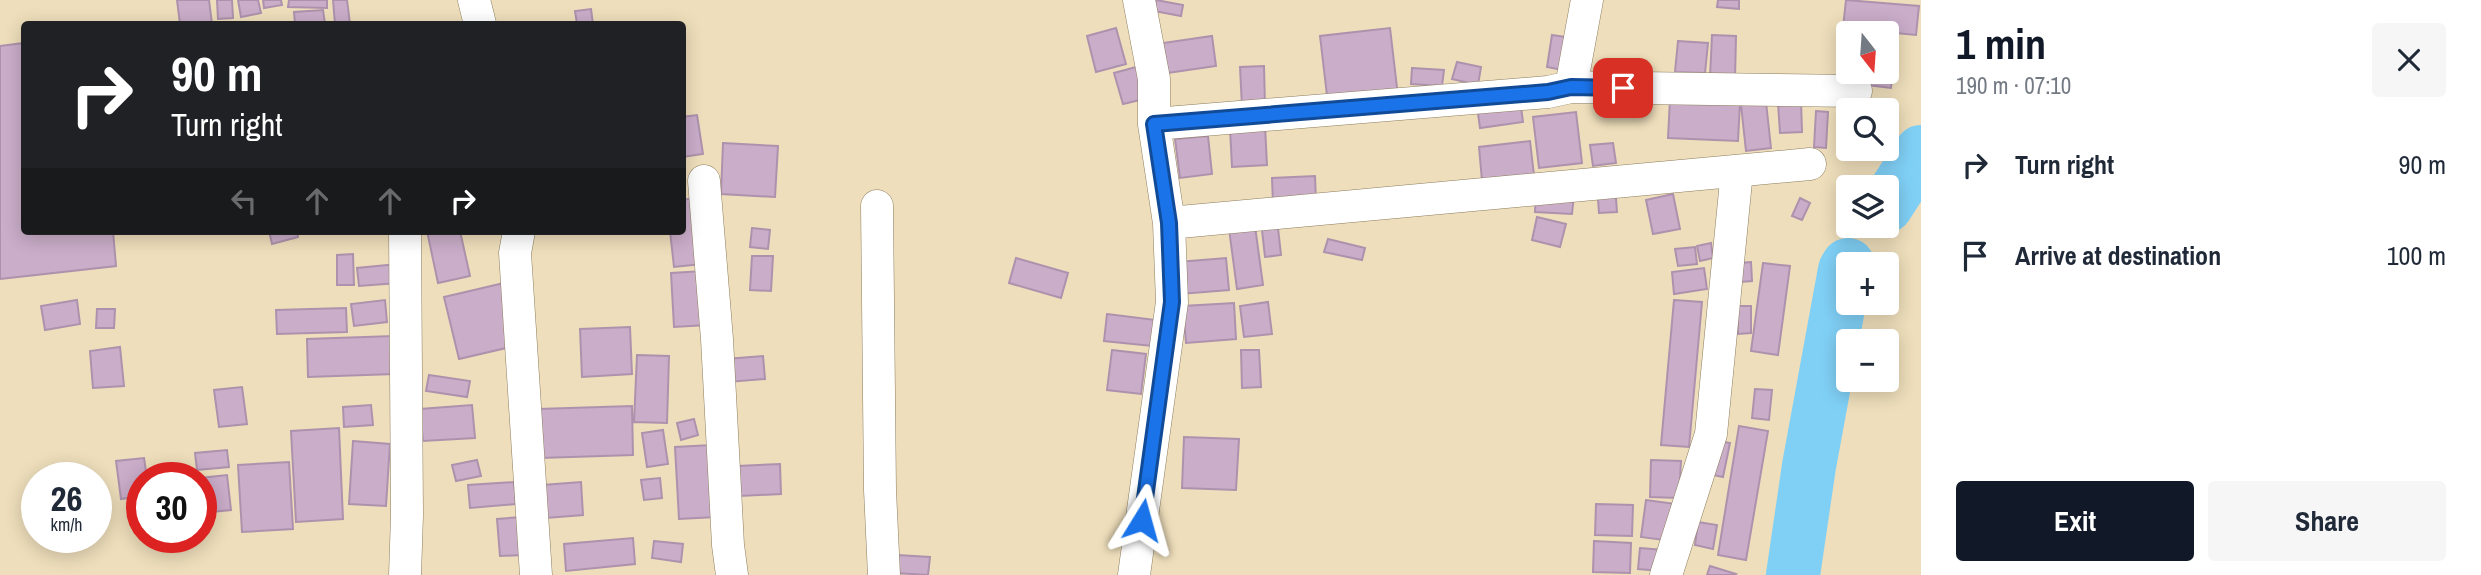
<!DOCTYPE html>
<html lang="en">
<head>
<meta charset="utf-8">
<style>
	:root { --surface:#fff; --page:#f6f6f7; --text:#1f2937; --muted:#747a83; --accent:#111827 }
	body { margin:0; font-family:"Archivo Narrow",sans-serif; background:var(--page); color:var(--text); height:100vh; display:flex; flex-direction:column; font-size:26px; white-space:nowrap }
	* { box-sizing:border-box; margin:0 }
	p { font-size:23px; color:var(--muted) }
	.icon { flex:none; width:38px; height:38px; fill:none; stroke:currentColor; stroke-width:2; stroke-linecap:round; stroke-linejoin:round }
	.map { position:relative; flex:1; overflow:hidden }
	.side { display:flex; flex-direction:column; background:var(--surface); width:560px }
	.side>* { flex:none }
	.guide { position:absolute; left:21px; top:21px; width:665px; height:214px; border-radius:7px; box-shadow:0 4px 18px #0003; background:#202124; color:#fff; overflow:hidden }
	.needle { width:46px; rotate:163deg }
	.buttons { position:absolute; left:1836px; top:21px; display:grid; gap:14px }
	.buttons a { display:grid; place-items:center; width:63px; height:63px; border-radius:7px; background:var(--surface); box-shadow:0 4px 18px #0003; font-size:35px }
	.speed { position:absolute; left:21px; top:462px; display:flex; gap:14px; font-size:35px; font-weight:700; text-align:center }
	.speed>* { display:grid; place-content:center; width:91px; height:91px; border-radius:50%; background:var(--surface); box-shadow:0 4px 18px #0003; line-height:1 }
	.speed small { font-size:18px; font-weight:400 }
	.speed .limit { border:10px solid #d22; background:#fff; color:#111 }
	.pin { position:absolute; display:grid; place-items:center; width:60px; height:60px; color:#fff; margin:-30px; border-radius:14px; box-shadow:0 4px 10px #0006 }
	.me { position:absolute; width:77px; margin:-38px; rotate:8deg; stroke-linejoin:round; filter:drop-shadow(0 0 5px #0008) }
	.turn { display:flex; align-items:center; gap:24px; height:147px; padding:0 35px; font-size:32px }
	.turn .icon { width:91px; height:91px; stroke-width:2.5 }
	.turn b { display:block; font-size:49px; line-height:60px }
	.lanes { display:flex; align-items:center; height:66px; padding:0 35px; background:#0003; justify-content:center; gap:35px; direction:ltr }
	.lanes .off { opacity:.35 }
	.round { display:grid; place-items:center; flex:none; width:74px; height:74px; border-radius:7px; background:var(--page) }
	.head { display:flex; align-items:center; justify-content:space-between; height:119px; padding:0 35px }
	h1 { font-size:42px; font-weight:800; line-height:52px; color:var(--accent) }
	.button { display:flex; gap:14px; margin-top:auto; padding:14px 35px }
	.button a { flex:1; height:80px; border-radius:7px; background:var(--accent); color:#fff; font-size:28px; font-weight:800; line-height:80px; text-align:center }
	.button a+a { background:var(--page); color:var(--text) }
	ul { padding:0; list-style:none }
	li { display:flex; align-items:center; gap:21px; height:91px; padding:0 35px }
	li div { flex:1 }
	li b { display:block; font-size:26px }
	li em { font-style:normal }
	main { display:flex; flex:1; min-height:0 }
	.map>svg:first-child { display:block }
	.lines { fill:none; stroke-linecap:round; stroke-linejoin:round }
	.river { stroke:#80d0f6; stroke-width:54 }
	.building { fill:#caadc9; stroke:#ae92ad; stroke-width:2 }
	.minor-casing { stroke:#8c7d5d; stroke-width:33 }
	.minor { stroke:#fff; stroke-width:32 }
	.route-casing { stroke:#114b97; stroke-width:18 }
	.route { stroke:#1a73e8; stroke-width:12 }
</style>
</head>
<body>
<main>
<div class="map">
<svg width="1921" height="575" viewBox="0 0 1921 575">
	<rect width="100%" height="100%" fill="#eedebb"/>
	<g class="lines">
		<!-- river -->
		<path class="river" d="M1886,206L1921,152
			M1793,575L1809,466L1845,270L1848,265"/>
	</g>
	<!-- building -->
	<path class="building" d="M177,0H209L212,24H180Z
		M217,0H232L233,18L218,19Z
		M238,0H258L261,13L241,17Z
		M263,0H281L282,5L264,8Z
		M289,0H327V8L288,7Z
		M333,0H347L350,24H335Z
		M1156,0L1183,5L1181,16L1154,11Z
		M1718,0H1739V9L1717,7Z
		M1846,0L1919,6L1916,35L1843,28Z
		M591,9L593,24H577L575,11Z
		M323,10L325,24H295L294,12Z
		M1116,28L1126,64L1096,72L1087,36Z
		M1390,28L1398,96L1328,104L1320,36Z
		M1552,35L1573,38L1568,71L1547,67Z
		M1712,35L1736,36L1735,78L1710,77Z
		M1212,36L1216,66L1167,73L1163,43Z
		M1678,41L1708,43L1705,73L1675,72Z
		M24,43V231H113L116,266L0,279V46Z
		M1844,51L1848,52V72H1886V56L1894,57L1891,88L1841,82Z
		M1457,62L1481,67L1478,85L1452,79Z
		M1264,66L1265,106L1242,107L1240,67Z
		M1136,67L1144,99L1123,104L1114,73Z
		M1412,68L1444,70L1442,86L1411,84Z
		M1670,99L1740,102L1738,141L1668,138Z
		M1520,100L1523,122L1480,128L1477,106Z
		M1801,101L1802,132L1780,133L1778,103Z
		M1766,102L1771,148L1746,151L1741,105Z
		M1816,111L1828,112L1826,148L1814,147Z
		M1576,112L1582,163L1539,168L1533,117Z
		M697,115L703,154L682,157V117Z
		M1265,126L1267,165L1232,167L1230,128Z
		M1208,136L1212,174L1180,178L1175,139Z
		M1530,141L1534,175L1482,181L1479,147Z
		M723,143L778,146L775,197L721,194Z
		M1613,143L1616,163L1593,166L1590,145Z
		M1315,176L1316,202L1273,204L1272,178Z
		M1615,184L1617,212L1599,213L1597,185Z
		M1536,191L1574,194L1572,214L1535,212Z
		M1673,194L1680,229L1653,234L1646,200Z
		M694,198L702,264L674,267L670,231H682V200Z
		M1800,198L1810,203L1802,220L1792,216Z
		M1537,217L1566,224L1560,247L1532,240Z
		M1277,219L1281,255L1265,257L1261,221Z
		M1255,226L1263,285L1237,289L1229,229Z
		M752,228L770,230L768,249L750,247Z
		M269,231H297L298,237L272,244Z
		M427,231H460L470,276L438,283Z
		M1328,239L1365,248L1362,260L1324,252Z
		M1711,243L1713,258L1700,261L1697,246Z
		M1695,247L1697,264L1678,266L1675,249Z
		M353,254L354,285H337V255Z
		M752,256H773L771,291L750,290Z
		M1016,258L1068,273L1061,298L1009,283Z
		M1226,258L1229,290L1180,294L1178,262Z
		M1751,262L1752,281L1740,282L1739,263Z
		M1763,263L1790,266L1778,355L1751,351Z
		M397,264L398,283L359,286L357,268Z
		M1704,268L1707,289L1674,294L1672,272Z
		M704,271L707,325L674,327L671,273Z
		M504,283L519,345L459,359L444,297Z
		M77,300L80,324L45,330L41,306Z
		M385,300L387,322L354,326L351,304Z
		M1674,300L1702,302L1689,447L1661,445Z
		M1268,302L1272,334L1244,337L1240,306Z
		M1234,303L1236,339L1186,343L1183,306Z
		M1738,306H1751V333L1738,334Z
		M346,308L347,332L277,334L276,310Z
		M97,309H115L114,328H96Z
		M1107,314L1156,320L1152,346L1104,341Z
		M630,327L632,374L582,377L580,329Z
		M393,336L394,374L308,377L307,339Z
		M120,347L124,386L93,388L90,351Z
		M1112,350L1146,354L1141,394L1107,390Z
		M1241,350H1259L1261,387L1242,388Z
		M637,355L669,356L667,423L634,422Z
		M763,356L765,379L728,382L726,359Z
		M429,375L470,381L467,397L426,391Z
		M242,387L247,424L219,427L214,390Z
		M1755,389L1772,390L1769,420L1752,418Z
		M371,405L373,425L344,427L343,407Z
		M472,405L475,438L423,441L420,409Z
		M632,406L633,455L540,458L538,409Z
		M694,419L698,435L681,440L677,423Z
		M1739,426L1768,431L1746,560L1718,555Z
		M339,428L343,519L296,522L291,431Z
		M663,430L668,464L647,467L642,433Z
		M1184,437L1239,439L1236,490L1182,488Z
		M353,441L390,444L386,506L349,504Z
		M1719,441L1730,443L1723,477L1713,475Z
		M712,445L716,517L679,519L675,447Z
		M227,450L229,467L197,470L195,453Z
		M144,458L147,478H142V496L121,499L116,461Z
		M477,460L481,476L456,481L452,465Z
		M1651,460L1681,461L1679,498L1650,497Z
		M289,462L293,529L242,532L238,465Z
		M780,464L781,494L740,496L738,466Z
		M227,475L231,510L201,513L200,478Z
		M660,478L662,498L644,500L641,480Z
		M514,482L516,504L470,508L468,485Z
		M581,482L583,515L546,518L543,485Z
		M1646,500L1676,504L1671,541L1641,537Z
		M1596,504L1633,505L1632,536L1595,535Z
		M521,517L523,555L500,556L497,519Z
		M1698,522L1717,525L1713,549L1695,545Z
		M633,538L635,564L566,571L564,544Z
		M654,541L683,544L681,562L652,558Z
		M1594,541L1631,543L1630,573L1593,572Z
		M1640,548L1663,550L1661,571L1638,569Z
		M897,555L930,557L928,575L895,573Z
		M1710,566L1736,574L1735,575H1707Z"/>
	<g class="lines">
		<!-- minor casing -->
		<g class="minor-casing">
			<path id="minor" d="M474,0L480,24
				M1571,87L1856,91
				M1154,124L1548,92L1571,87L1587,0
				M704,181L717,339L728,545L732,575
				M877,206L880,490L884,575
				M1169,223L1810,164
				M519,231L515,253L536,575
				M405,575L407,515L405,231
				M1134,575L1172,302L1169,223L1154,124V79L1139,0
				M1666,575L1711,434L1737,171"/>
		</g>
		<!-- minor -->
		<use href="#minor" class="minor"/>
	</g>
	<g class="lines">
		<!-- route casing -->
		<g class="route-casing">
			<path id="route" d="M1142,520L1172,302L1169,223L1154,124L1548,92L1571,87L1623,88"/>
		</g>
		<!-- route -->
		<use href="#route" class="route"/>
	</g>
</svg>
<div class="buttons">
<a><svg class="needle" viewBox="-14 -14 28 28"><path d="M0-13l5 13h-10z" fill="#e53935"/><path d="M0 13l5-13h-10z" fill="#747a83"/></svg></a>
<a><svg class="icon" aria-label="search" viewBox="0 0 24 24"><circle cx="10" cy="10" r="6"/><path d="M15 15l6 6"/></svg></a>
<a><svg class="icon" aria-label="layers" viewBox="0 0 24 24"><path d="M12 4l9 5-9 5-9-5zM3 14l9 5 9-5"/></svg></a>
<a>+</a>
<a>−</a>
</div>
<div class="speed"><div>26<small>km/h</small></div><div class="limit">30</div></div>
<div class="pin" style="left:1623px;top:88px;background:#d93025"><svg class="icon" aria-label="arrive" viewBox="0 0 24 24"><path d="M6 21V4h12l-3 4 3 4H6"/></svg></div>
<svg class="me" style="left:1142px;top:520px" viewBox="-20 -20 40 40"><path d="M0-17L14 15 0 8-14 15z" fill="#1a73e8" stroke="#fff" stroke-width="4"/></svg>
<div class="guide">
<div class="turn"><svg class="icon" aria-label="right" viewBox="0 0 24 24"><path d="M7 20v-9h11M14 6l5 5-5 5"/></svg><div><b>90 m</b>Turn right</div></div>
<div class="lanes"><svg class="icon off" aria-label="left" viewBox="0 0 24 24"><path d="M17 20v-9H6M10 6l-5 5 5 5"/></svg><svg class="icon off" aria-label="ahead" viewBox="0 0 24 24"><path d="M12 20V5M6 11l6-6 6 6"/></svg><svg class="icon off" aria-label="ahead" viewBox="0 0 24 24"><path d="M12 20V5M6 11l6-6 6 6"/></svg><svg class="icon" aria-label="right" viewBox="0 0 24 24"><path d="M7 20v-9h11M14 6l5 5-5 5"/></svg></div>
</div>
</div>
<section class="side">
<div class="head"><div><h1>1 min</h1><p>190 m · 07:10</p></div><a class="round"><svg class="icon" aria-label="close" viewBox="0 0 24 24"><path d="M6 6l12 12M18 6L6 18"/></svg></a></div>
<ul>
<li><svg class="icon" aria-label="right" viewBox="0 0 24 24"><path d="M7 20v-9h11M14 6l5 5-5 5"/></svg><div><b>Turn right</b></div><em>90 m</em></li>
<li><svg class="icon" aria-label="arrive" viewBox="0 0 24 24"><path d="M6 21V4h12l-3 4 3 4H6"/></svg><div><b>Arrive at destination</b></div><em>100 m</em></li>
</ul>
<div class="button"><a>Exit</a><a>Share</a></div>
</section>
</main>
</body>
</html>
